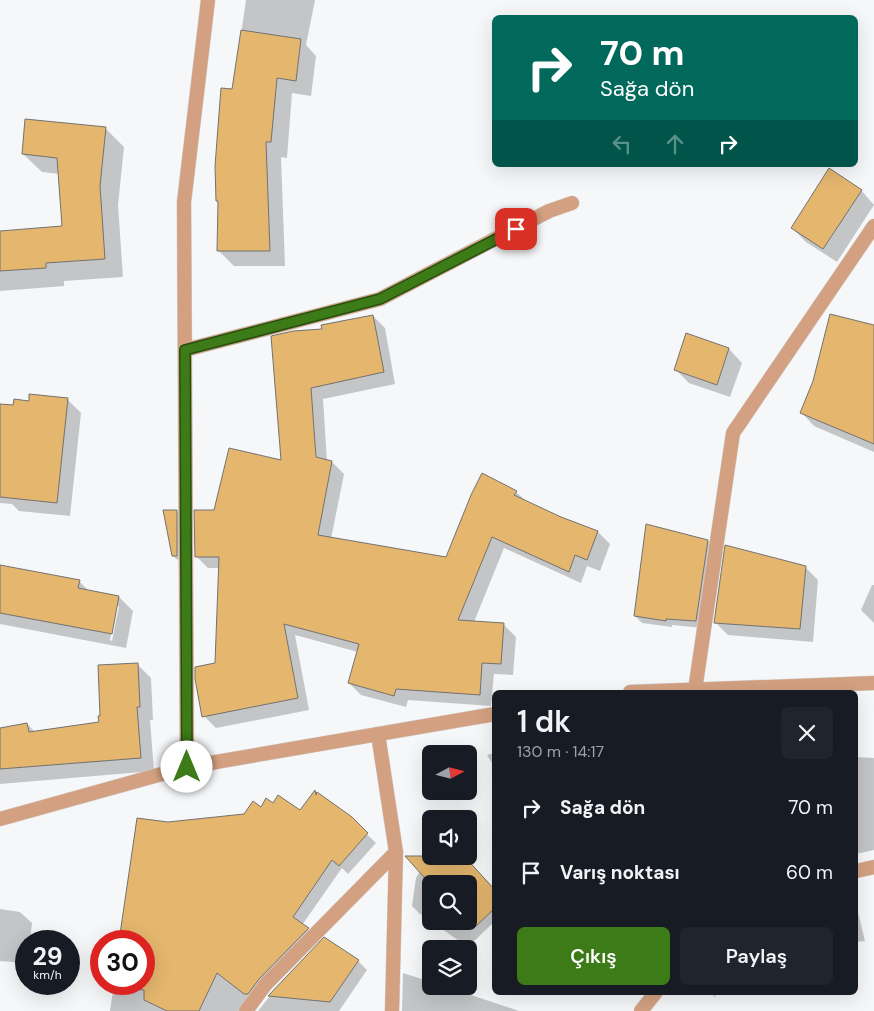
<!DOCTYPE html>
<html lang="tr">
<head>
<meta charset="utf-8">
<style>
	:root { --surface:#171b24; --page:#20242c; --text:#f1f3f6; --muted:#9ea1a6; --accent:#3c7b17 }
	body { margin:0; font-family:"DM Sans",sans-serif; background:var(--page); color:var(--text); height:100vh; display:flex; flex-direction:column; font-size:19px; white-space:nowrap }
	* { box-sizing:border-box; margin:0 }
	p { font-size:16px; color:var(--muted) }
	.icon { flex:none; width:28px; height:28px; fill:none; stroke:currentColor; stroke-width:2; stroke-linecap:round; stroke-linejoin:round }
	.map { position:relative; flex:1; overflow:hidden }
	.side { position:absolute; left:492px; top:690px; width:366px; height:305px; display:flex; flex-direction:column; background:var(--surface); border-radius:8px; box-shadow:0 5px 20px #0002 }
	.side>* { flex:none }
	.banner { position:absolute; left:492px; top:15px; width:366px; height:152px; border-radius:8px; box-shadow:0 5px 20px #0002; background:#00695c; color:#fff; overflow:hidden }
	.needle { width:32px; rotate:83deg }
	.controls { position:absolute; left:422px; top:745px; display:grid; gap:10px }
	.controls a { display:grid; place-items:center; width:55px; height:55px; border-radius:8px; background:var(--surface); box-shadow:0 5px 20px #0002; font-size:25px }
	.speed { position:absolute; left:15px; top:930px; display:flex; gap:10px; font-size:25px; font-weight:700; text-align:center }
	.speed>* { display:grid; place-content:center; width:65px; height:65px; border-radius:50%; background:var(--surface); box-shadow:0 5px 20px #0002; line-height:1 }
	.speed small { font-size:12px; font-weight:400 }
	.speed .limit { border:8px solid #d22; background:#fff; color:#111 }
	.pin { position:absolute; display:grid; place-items:center; width:42px; height:42px; color:#fff; margin:-21px; border-radius:10px; box-shadow:0 2px 8px #0006 }
	.me { position:absolute; width:55px; margin:-28px; rotate:0deg; stroke-linejoin:round; filter:drop-shadow(0 0 4px #0008) }
	.turn { display:flex; align-items:center; gap:18px; height:105px; padding:0 25px; font-size:22px }
	.turn .icon { width:65px; height:65px; stroke-width:2.5 }
	.turn b { display:block; font-size:35px; line-height:42px }
	.lanes { display:flex; align-items:center; height:48px; padding:0 25px; background:#0003; justify-content:center; gap:25px; direction:ltr }
	.lanes .off { opacity:.35 }
	.round { display:grid; place-items:center; flex:none; width:52px; height:52px; border-radius:8px; background:var(--page) }
	.overview { display:flex; align-items:center; justify-content:space-between; height:85px; padding:0 25px }
	h1 { font-size:30px; font-weight:600; line-height:38px }
	.action { display:flex; gap:10px; margin-top:auto; padding:10px 25px }
	.action a { flex:1; height:58px; border-radius:8px; background:var(--accent); color:#fff; font-size:20px; font-weight:600; line-height:58px; text-align:center }
	.action a+a { background:var(--page); color:var(--text) }
	ul { padding:0; list-style:none }
	li { display:flex; align-items:center; gap:15px; height:65px; padding:0 25px }
	li div { flex:1 }
	li b { display:block; font-size:19px }
	li em { font-style:normal }
	.map>svg:first-child { display:block }
	.shadow { fill:#0003; fill-rule:evenodd }
	.building { fill:#e4b66e; stroke:#737271 }
	.lines { fill:none; stroke-linecap:round; stroke-linejoin:round }
	.minor-casing { stroke:#d2d3d5; stroke-width:15 }
	.tertiary-casing { stroke:#d2d3d5; stroke-width:15 }
	.minor { stroke:#d3a181; stroke-width:14 }
	.tertiary { stroke:#d3a181; stroke-width:14 }
	.route-casing { stroke:#27500f; stroke-width:12 }
	.route { stroke:#3c7b17; stroke-width:9 }
</style>
</head>
<body>
<div class="map">
<svg width="874" height="1011" viewBox="0 0 874 1011">
	<rect width="100%" height="100%" fill="#f6f7f9"/>
	<!-- shadow -->
	<path class="shadow" d="M246,0H315L306,45L316,56L311,96L292,93L287,158L281,157L285,266H234L218,250L233,90Z
		M105,128L124,147L118,205L123,277L64,281V286L0,291V297V232L64,228L60,174L42,172L23,154Z
		M861,190L874,205L837,262L806,242L792,228Z
		M373,316L385,328L395,384L323,399L327,461L332,462L344,474L331,539L447,558L516,492L527,502L560,518L598,532L610,544L600,571L587,566L581,583L504,548L474,622L504,625L516,637L513,675L494,674L491,706L408,700L406,707L361,695L349,683L358,652L295,635L309,710L216,728L204,716L216,664L220,568H208L196,556L214,511L282,462L324,330Z
		M874,326V452L814,426L802,413Z
		M729,349L742,363L730,397L689,383L675,369Z
		M67,399L81,413L70,516L19,511L12,504L0,503V406H14L30,402Z
		M176,511L183,518L180,562L173,556Z
		M708,541L715,548L703,628L672,625V627L642,623L635,616Z
		M805,567L818,580L813,642L728,635L715,622Z
		M0,579L79,581L90,592L119,597L133,611L126,648L0,624ZM116,606H119L112,641L110,640Z
		M872,585H874V623L861,610Z
		M138,665L151,678L153,720H150L154,771L0,784V729L27,724L35,732L100,723L101,717Z
		M495,748V768L487,755L494,753L493,749Z
		M856,757L874,758V850L856,854Z
		M315,792L346,814L376,843L348,874L342,868L302,925L317,938L267,989L251,1011H110L114,984H144V941H120L138,819L168,823L245,815L274,805L300,811Z
		M431,852V856L495,891V921L468,947L419,913L412,906L416,878ZM431,884H469V921H431Z
		M0,909L20,912L32,923L30,941H26V963L0,961Z
		M856,910L858,912L865,941L856,942Z
		M358,961L367,970L339,1011H258L273,992Z
		M403,973L431,982V986H444L519,1011H402Z
		M710,992H718L715,997Z"/>
	<!-- building -->
	<path class="building" d="M241,30L301,39L296,81L277,78L271,142H266L270,251H217L218,201H216L215,166L221,88L232,89Z
		M25,119L106,127L100,186L105,259L46,263V268L0,271V231L62,226L57,158L22,154Z
		M829,168L862,190L823,249L791,228Z
		M830,314L874,325V444L800,413L813,381Z
		M373,315L384,372L311,388L316,457L332,461L318,535L446,557L471,495L482,473L517,491L514,495L561,517L598,531L587,560L575,555L569,572L492,537L458,620L504,623L501,664L482,663L480,695L396,689L394,696L348,683L359,644L284,624L298,698L202,717L195,679V667L215,663L219,557H195L194,510H214L229,448L281,460L271,336L293,331L322,329L321,325Z
		M686,333L729,348L717,385L674,370Z
		M29,394L68,398L57,503L0,497V404L13,405L14,399L29,401Z
		M163,510H177V556H172Z
		M646,524L708,540L696,621L666,619V621L634,616Z
		M725,545L806,566L800,629L714,623Z
		M0,565L80,580L78,588L119,596L112,634L0,613Z
		M138,663L140,707H137L141,758L0,769V728L27,723L29,732L99,722L98,716H100L98,665Z
		M315,790L316,795L317,792L352,817L368,833L339,866L332,860L293,917L309,928L259,979L248,994H244L217,973L199,1011H167L144,1000V990L113,986V984H144V941H119L137,818L168,822L244,814L253,801L261,807L266,798L273,803L278,795L300,810Z
		M405,856H464L495,890V908L473,929L465,921H469V884L431,885Z
		M324,937L359,960L330,1002L268,996Z"/>
	<g class="lines">
		<!-- minor casing -->
		<g class="minor-casing">
			<path id="minor" d="M185,350L380,299L549,211L572,203
				M695,690L733,433L874,226
				M378,734L396,852L392,1011
				M187,767L184,202L208,0
				M856,871L874,867
				M246,1011L265,985L396,852
				M641,1011L656,992"/>
		</g>
		<!-- tertiary casing -->
		<g class="tertiary-casing">
			<path id="tertiary" d="M630,692L874,683
				M0,819L187,767L495,714"/>
		</g>
		<!-- minor -->
		<use href="#minor" class="minor"/>
		<!-- tertiary -->
		<use href="#tertiary" class="tertiary"/>
	</g>
	<g class="lines">
		<!-- route casing -->
		<g class="route-casing">
			<path id="route" d="M187,767L185,350L380,299L516,229"/>
		</g>
		<!-- route -->
		<use href="#route" class="route"/>
	</g>
</svg>
<div class="controls">
<a><svg class="needle" viewBox="-14 -14 28 28"><path d="M0-13l5 13h-10z" fill="#e53935"/><path d="M0 13l5-13h-10z" fill="#9ea1a6"/></svg></a>
<a><svg class="icon" aria-label="sound" viewBox="0 0 24 24"><path d="M4 9h4l5-4v14l-5-4H4zM17 9q2 3 0 6"/></svg></a>
<a><svg class="icon" aria-label="search" viewBox="0 0 24 24"><circle cx="10" cy="10" r="6"/><path d="M15 15l6 6"/></svg></a>
<a><svg class="icon" aria-label="layers" viewBox="0 0 24 24"><path d="M12 4l9 5-9 5-9-5zM3 14l9 5 9-5"/></svg></a>
</div>
<div class="speed"><div>29<small>km/h</small></div><div class="limit">30</div></div>
<div class="pin" style="left:516px;top:229px;background:#d93025"><svg class="icon" aria-label="arrive" viewBox="0 0 24 24"><path d="M6 21V4h12l-3 4 3 4H6"/></svg></div>
<svg class="me" style="left:187px;top:767px" viewBox="-20 -20 40 40"><circle r="19" fill="#fff"/><path d="M0-13L10 11 0 6-10 11z" fill="#3c7b17"/></svg>
<div class="banner">
<div class="turn"><svg class="icon" aria-label="right" viewBox="0 0 24 24"><path d="M7 20v-9h11M14 6l5 5-5 5"/></svg><div><b>70 m</b>Sağa dön</div></div>
<div class="lanes"><svg class="icon off" aria-label="left" viewBox="0 0 24 24"><path d="M17 20v-9H6M10 6l-5 5 5 5"/></svg><svg class="icon off" aria-label="ahead" viewBox="0 0 24 24"><path d="M12 20V5M6 11l6-6 6 6"/></svg><svg class="icon" aria-label="right" viewBox="0 0 24 24"><path d="M7 20v-9h11M14 6l5 5-5 5"/></svg></div>
</div>
<section class="side">
<div class="overview"><div><h1>1 dk</h1><p>130 m · 14:17</p></div><a class="round"><svg class="icon" aria-label="close" viewBox="0 0 24 24"><path d="M6 6l12 12M18 6L6 18"/></svg></a></div>
<ul>
<li><svg class="icon" aria-label="right" viewBox="0 0 24 24"><path d="M7 20v-9h11M14 6l5 5-5 5"/></svg><div><b>Sağa dön</b></div><em>70 m</em></li>
<li><svg class="icon" aria-label="arrive" viewBox="0 0 24 24"><path d="M6 21V4h12l-3 4 3 4H6"/></svg><div><b>Varış noktası</b></div><em>60 m</em></li>
</ul>
<div class="action"><a>Çıkış</a><a>Paylaş</a></div>
</section>
</div>
</body>
</html>
